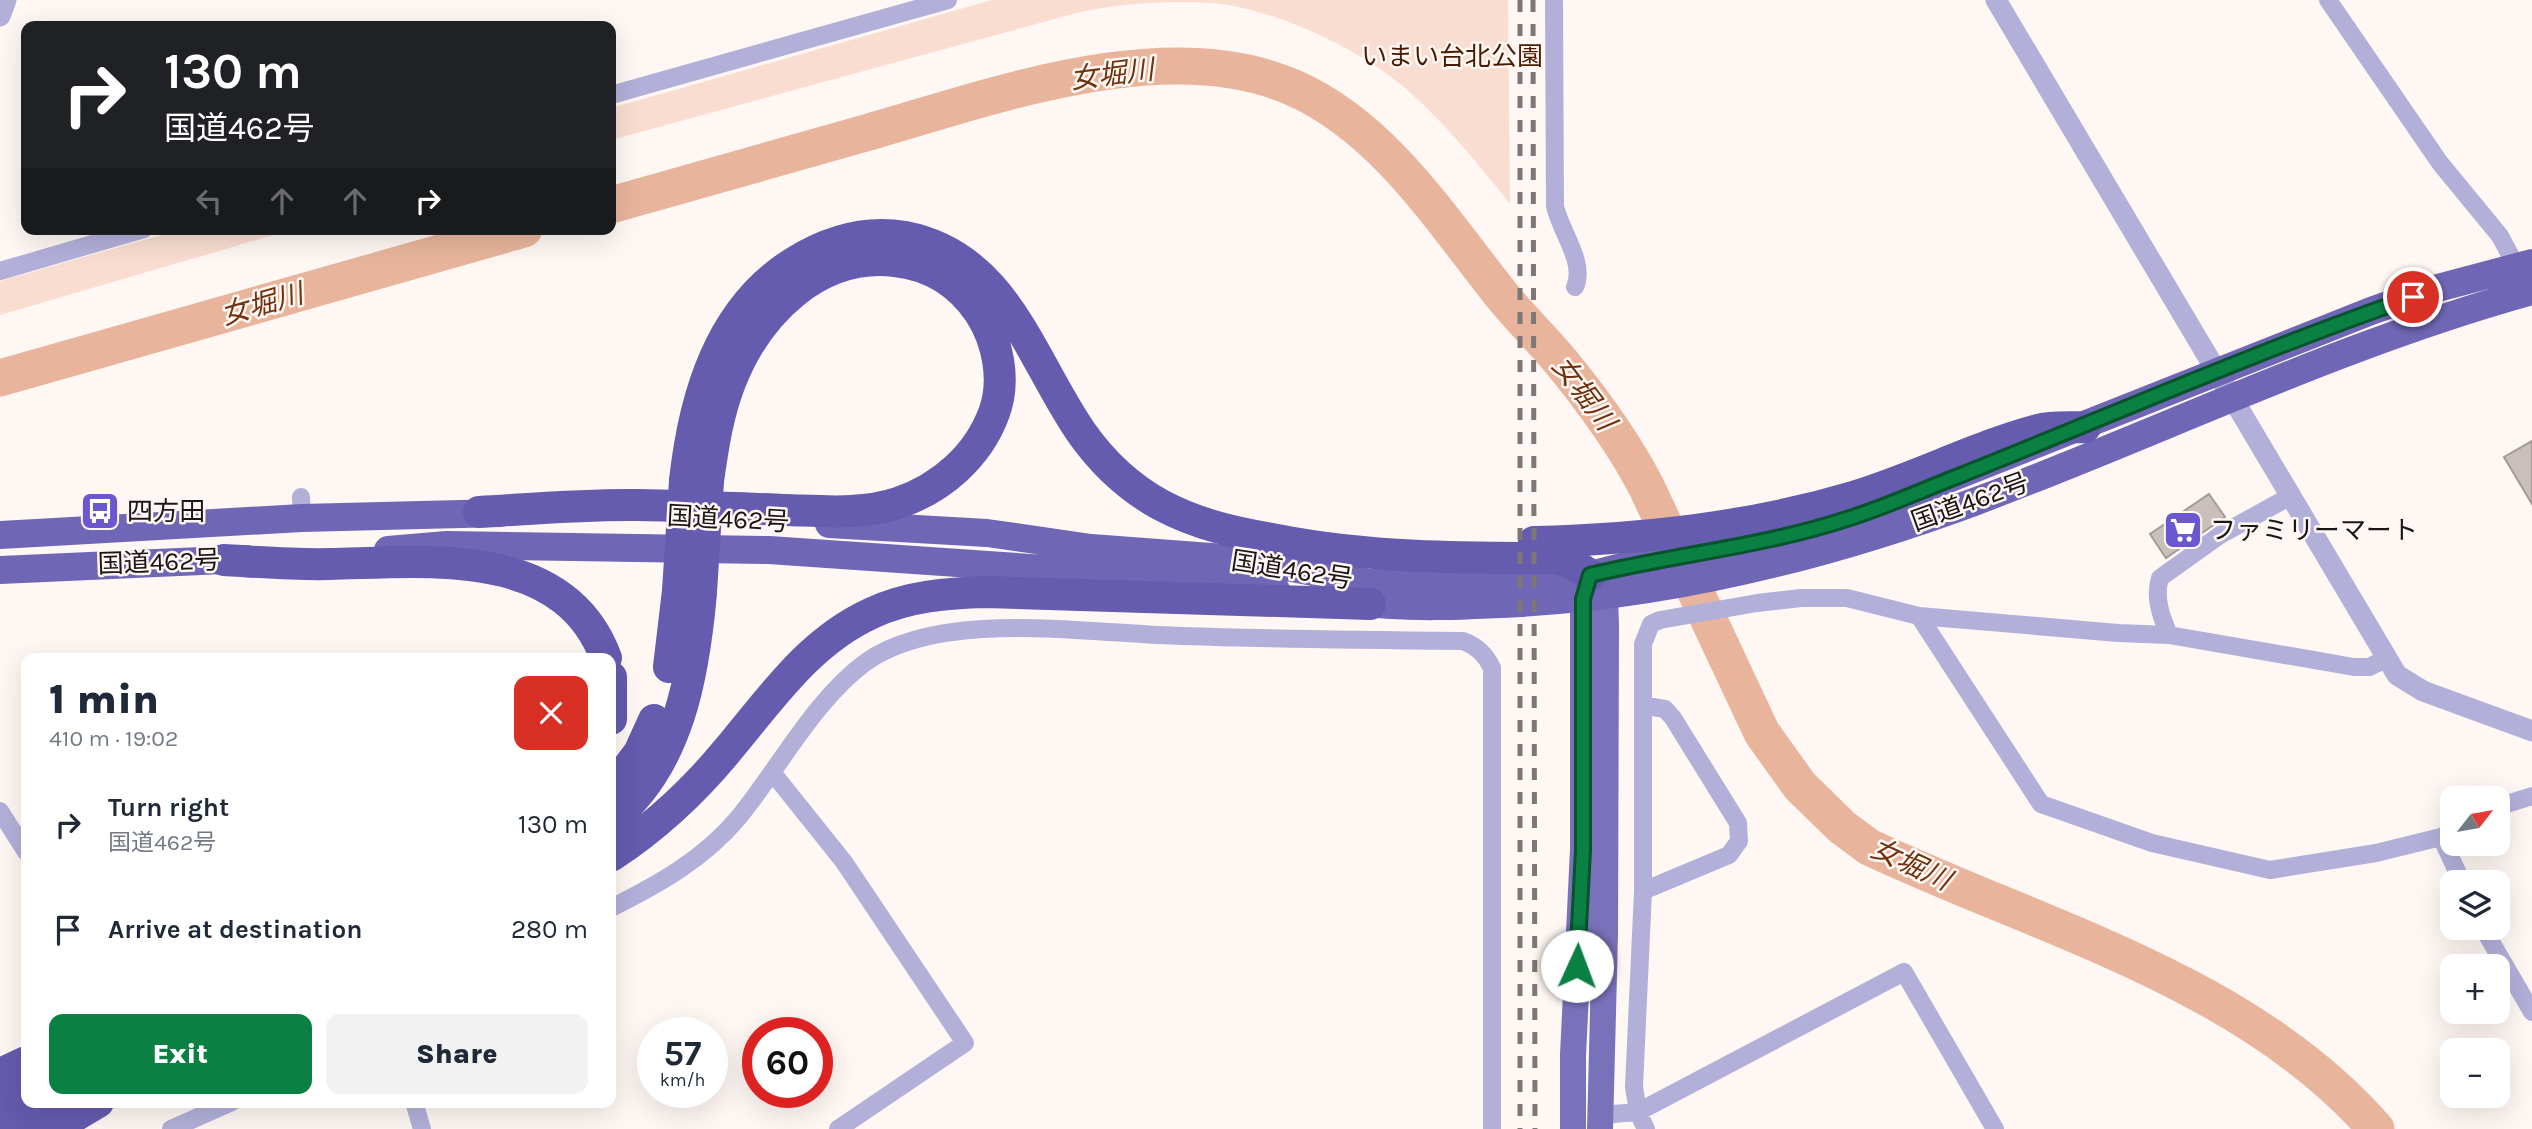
<!DOCTYPE html>
<html lang="en">
<head>
<meta charset="utf-8">
<style>
	:root { --surface:#fff; --page:#f2f2f3; --text:#1f2937; --muted:#747a83; --accent:#0b8043 }
	body { margin:0; font-family:Karla,"Noto Sans JP",sans-serif; background:var(--page); color:var(--text); height:100vh; display:flex; flex-direction:column; font-size:26px; white-space:nowrap }
	* { box-sizing:border-box; margin:0 }
	p { font-size:23px; color:var(--muted) }
	.icon { flex:none; width:38px; height:38px; fill:none; stroke:currentColor; stroke-width:2; stroke-linecap:round; stroke-linejoin:round }
	.map { position:relative; flex:1; overflow:hidden }
	.drawer { position:absolute; left:21px; top:653px; width:595px; height:455px; display:flex; flex-direction:column; background:var(--surface); border-radius:14px; box-shadow:0 7px 28px #0002 }
	.drawer>* { flex:none }
	.banner { position:absolute; left:21px; top:21px; width:595px; height:214px; border-radius:14px; box-shadow:0 7px 28px #0002; background:#202124; color:#fff; overflow:hidden }
	.needle { width:46px; rotate:59deg }
	.tools { position:absolute; left:2440px; top:786px; display:grid; gap:14px }
	.tools a { display:grid; place-items:center; width:70px; height:70px; border-radius:14px; background:var(--surface); box-shadow:0 7px 28px #0002; font-size:35px }
	.speed { position:absolute; left:637px; top:1017px; display:flex; gap:14px; font-size:35px; font-weight:700; text-align:center }
	.speed>* { display:grid; place-content:center; width:91px; height:91px; border-radius:50%; background:var(--surface); box-shadow:0 7px 28px #0002; line-height:1 }
	.speed small { font-size:18px; font-weight:400 }
	.speed .limit { border:10px solid #d22; background:#fff; color:#111 }
	.pin { position:absolute; display:grid; place-items:center; width:60px; height:60px; color:#fff; margin:-30px; border:4px solid #fff; border-radius:50%; box-shadow:0 2px 7px #0007 }
	.me { position:absolute; width:77px; margin:-38px; rotate:2deg; stroke-linejoin:round; filter:drop-shadow(0 0 5px #0008) }
	.turn { display:flex; align-items:center; gap:24px; height:147px; padding:0 28px; font-size:32px }
	.turn .icon { width:91px; height:91px; stroke-width:2.5 }
	.turn b { display:block; font-size:49px; line-height:60px }
	.lanes { display:flex; align-items:center; height:66px; padding:0 28px; background:#0003; justify-content:center; gap:35px; direction:ltr }
	.lanes .off { opacity:.35 }
	.round { display:grid; place-items:center; flex:none; width:74px; height:74px; border-radius:14px; background:var(--page) }
	.overview { display:flex; align-items:center; justify-content:space-between; height:119px; padding:0 28px }
	h1 { font-size:42px; font-weight:800; line-height:52px }
	.action { display:flex; gap:14px; margin-top:auto; padding:14px 28px }
	.action a { flex:1; height:80px; border-radius:14px; background:var(--accent); color:#fff; font-size:28px; font-weight:800; line-height:80px; text-align:center }
	.action a+a { background:var(--page); color:var(--text) }
	ul { padding:0; list-style:none }
	li { display:flex; align-items:center; gap:21px; height:105px; padding:0 28px }
	li div { flex:1 }
	li b { display:block; font-size:26px }
	li em { font-style:normal }
	.map>svg:first-child { display:block }
	.green { fill:#f9ddd0 }
	.lines { fill:none; stroke-linecap:round; stroke-linejoin:round }
	.river { stroke:#e8b59c; stroke-width:37 }
	.building { fill:#c9bfbb; stroke:#a49b97; stroke-width:2 }
	.minor { stroke:#b2b0d9; stroke-width:18 }
	.tertiary { stroke:#b2b0d9; stroke-width:21 }
	.primary { stroke:#7972bb; stroke-width:26 }
	.trunk { stroke:#6f66b5; stroke-width:28 }
	.motorway { stroke:#655baf; stroke-width:32 }
	.rail { stroke:#7d7775; stroke-width:5; stroke-dasharray:12 12; stroke-linecap:butt }
	.motorway-bridge { stroke:#655baf; stroke-width:32 }
	.route-casing { stroke:#07532c; stroke-width:18 }
	.route { stroke:#0b8043; stroke-width:12 }
	.labels { text-anchor:middle; dominant-baseline:central; stroke-width:5; stroke-linejoin:round; paint-order:stroke }
	.park-label { font-size:26px; fill:#491b01; stroke:#fff7f3 }
	.street-label { font-size:26px; fill:#1a1615; stroke:#fff7f3 }
	.poi-label { font-size:26px; fill:#1a1615; stroke:#fff7f3; text-anchor:start }
	.water-label { font-size:28px; font-style:italic; fill:#70320d; stroke:#fff7f3 }
</style>
</head>
<body>
<div class="map">
<svg width="2532" height="1129" viewBox="0 0 2532 1129">
	<rect width="100%" height="100%" fill="#fff7f3"/>
	<!-- green -->
	<path class="green" d="M992,0H1508L1510,204C1480,166 1450,129 1414,96C1368,52 1277,9 1213,3C1169,0 1123,3 1080,12L611,140V108Z
		M183,229H294L0,315V281Z"/>
	<g class="lines">
		<!-- river -->
		<path class="river" d="M611,205C697,180 783,156 869,132C994,96 1168,32 1294,88C1382,127 1439,216 1496,288C1517,316 1544,340 1566,368C1596,405 1624,444 1646,486L1762,733L1800,786L1842,827L1869,847C2041,928 2247,981 2376,1129
			M0,378L524,229"/>
	</g>
	<!-- building -->
	<path class="building" d="M2532,441V504L2504,457Z
		M2209,494L2225,517L2166,558L2150,534Z"/>
	<g class="lines">
		<!-- minor -->
		<path class="minor" d="M1554,0L1555,206C1560,231 1586,262 1575,287
			M2328,0L2440,163L2500,236L2516,266
			M611,95L948,0
			M0,271L144,229
			M301,497L302,518
			M1919,616L2041,804L2152,843L2270,870L2376,853L2441,837L2452,831
			M2169,635C2161,616 2154,598 2160,578L2220,535L2289,497
			M772,772L844,862L965,1043L838,1129
			M2497,807L2532,796
			M0,811L26,852
			M2441,837L2462,882
			M1643,891L1729,855L1739,841L1738,823L1673,718L1665,709L1653,707
			M611,908C659,884 704,859 739,817C779,768 815,699 866,662C942,608 1092,634 1182,636C1276,639 1369,640 1463,641C1477,646 1486,655 1492,668V1129
			M2483,928L2532,1012
			M414,1102L422,1129
			M1600,1115L1638,1112L1904,972L1995,1129
			M171,1129L232,1102
			M1646,1129L1638,1112L1634,1087L1643,891V644L1651,624L1660,620L1757,603L1801,598H1847L1919,616L2118,633L2169,635L2354,667H2369L2386,659"/>
		<!-- tertiary -->
		<path class="tertiary" d="M1996,0L2397,675L2423,691L2532,731
			M0,16L6,0"/>
		<!-- primary -->
		<path class="primary" d="M1591,577L1605,596L1606,626L1605,935L1600,1129
			M1573,1129V1055L1583,850V599L1590,577"/>
		<!-- trunk -->
		<path class="trunk" d="M829,524L987,533L1091,548L1251,560L1370,583H1485L1590,575L1637,563L1733,548L1850,518L2371,311L2434,289L2532,263
			M0,535L302,518L501,513
			M388,550L447,545L769,550L1220,581L1276,590
			M0,570L246,559
			M1348,601C1405,609 1464,606 1521,603C1675,594 1830,555 1974,502C2161,432 2340,344 2532,291"/>
		<!-- motorway -->
		<path class="motorway" d="M685,481C694,398 719,309 795,262C829,241 865,230 905,237C1005,256 1030,358 1081,432C1102,462 1128,487 1161,505C1198,525 1237,533 1277,540C1369,558 1461,558 1554,558L1570,562L1590,575
			M479,512C532,509 585,504 637,505C686,506 735,508 785,510C822,511 862,515 898,503C942,488 978,456 994,413C1006,381 998,341 980,313C960,283 932,265 895,261C818,252 758,313 731,380C718,412 713,446 708,481
			M1534,542C1642,539 1749,528 1853,497C1916,478 1975,447 2038,430C2053,426 2070,428 2085,427
			M224,560C259,562 295,565 330,564C427,562 564,545 606,658
			M669,667L678,591
			M611,677V719
			M611,790L639,753L654,720
			M611,820C679,766 694,673 701,592
			M611,856C655,827 692,793 726,752C770,700 808,642 872,613C908,596 948,593 987,592L1370,604
			M0,1074L26,1062
			M0,1101L26,1088
			M0,1129L60,1102
			M53,1129L98,1102"/>
		<!-- rail -->
		<path class="rail" d="M1520,0V1129
			M1533,0L1535,1129"/>
		<!-- motorway-bridge -->
		<path class="motorway-bridge" d="M678,591L685,481
			M701,592L708,481"/>
	</g>
	<g class="lines">
		<!-- route casing -->
		<g class="route-casing">
			<path id="route" d="M1577,966L1583,850V599L1590,575C1677,554 1767,546 1853,517C1890,505 1925,489 1961,475C2111,415 2260,350 2413,297"/>
		</g>
		<!-- route -->
		<use href="#route" class="route"/>
	</g>
	<!-- icons -->
	<defs>
		<g id="bus-square" transform="scale(2.0125)"><rect x="-9" y="-9" width="18" height="18" rx="4" fill="#6c57d1" stroke="#fff7f3"/><path d="M-5-6H5V4H4V6H2V4H-2V6H-4V4H-5ZM-3.5-4V0h7V-4ZM-3.5 1.2v1.5H-2V1.2ZM2 1.2v1.5H3.5V1.2Z" fill="#fff"/></g>
		<g id="supermarket-square" transform="scale(2.0125)"><rect x="-9" y="-9" width="18" height="18" rx="4" fill="#6c57d1" stroke="#fff7f3"/><path d="M-6-5.5h2.5l.6 2H6L4.5 2H-2.5L-4.4-4H-6ZM-1.5 3.2a1.3 1.3 0 1 0 .1 0ZM3 3.2a1.3 1.3 0 1 0 .1 0Z" fill="#fff"/></g>
	</defs>
	<g fill-rule="evenodd">
		<use href="#bus-square" x="100" y="511"/>
		<use href="#supermarket-square" x="2183" y="530"/>
	</g>
	<g class="labels">
		<!-- park labels -->
		<g class="park-label">
			<text x="1452" y="56">いまい台北公園</text>
		</g>
		<!-- street labels -->
		<g class="street-label">
			<text transform="translate(1970 502) rotate(-20)">国道462号</text>
			<text transform="translate(728 519) rotate(3)">国道462号</text>
			<text transform="translate(159 562) rotate(-2)">国道462号</text>
			<text transform="translate(1292 570) rotate(9)">国道462号</text>
		</g>
		<!-- poi labels -->
		<g class="poi-label">
			<text x="127" y="511">四方田</text>
			<text x="2210" y="530">ファミリーマート</text>
		</g>
		<!-- water labels -->
		<g class="water-label">
			<text transform="translate(1112 74) rotate(-7)">女堀川</text>
			<text transform="translate(262 304) rotate(-16)">女堀川</text>
			<text transform="translate(1584 393) rotate(53)">女堀川</text>
			<text transform="translate(1911 864) rotate(25)">女堀川</text>
		</g>
	</g>
</svg>
<div class="tools">
<a><svg class="needle" viewBox="-14 -14 28 28"><path d="M0-13l5 13h-10z" fill="#e53935"/><path d="M0 13l5-13h-10z" fill="#747a83"/></svg></a>
<a><svg class="icon" aria-label="layers" viewBox="0 0 24 24"><path d="M12 4l9 5-9 5-9-5zM3 14l9 5 9-5"/></svg></a>
<a>+</a>
<a>−</a>
</div>
<div class="speed"><div>57<small>km/h</small></div><div class="limit">60</div></div>
<div class="pin" style="left:2413px;top:297px;background:#d93025"><svg class="icon" aria-label="arrive" viewBox="0 0 24 24"><path d="M6 21V4h12l-3 4 3 4H6"/></svg></div>
<svg class="me" style="left:1577px;top:966px" viewBox="-20 -20 40 40"><circle r="19" fill="#fff"/><path d="M0-13L10 11 0 6-10 11z" fill="#0b8043"/></svg>
<div class="banner">
<div class="turn"><svg class="icon" aria-label="right" viewBox="0 0 24 24"><path d="M7 20v-9h11M14 6l5 5-5 5"/></svg><div><b>130 m</b>国道462号</div></div>
<div class="lanes"><svg class="icon off" aria-label="left" viewBox="0 0 24 24"><path d="M17 20v-9H6M10 6l-5 5 5 5"/></svg><svg class="icon off" aria-label="ahead" viewBox="0 0 24 24"><path d="M12 20V5M6 11l6-6 6 6"/></svg><svg class="icon off" aria-label="ahead" viewBox="0 0 24 24"><path d="M12 20V5M6 11l6-6 6 6"/></svg><svg class="icon" aria-label="right" viewBox="0 0 24 24"><path d="M7 20v-9h11M14 6l5 5-5 5"/></svg></div>
</div>
<section class="drawer">
<div class="overview"><div><h1>1 min</h1><p>410 m · 19:02</p></div><a class="round" style="background:#d93025;color:#fff"><svg class="icon" aria-label="close" viewBox="0 0 24 24"><path d="M6 6l12 12M18 6L6 18"/></svg></a></div>
<ul>
<li><svg class="icon" aria-label="right" viewBox="0 0 24 24"><path d="M7 20v-9h11M14 6l5 5-5 5"/></svg><div><b>Turn right</b><p>国道462号</p></div><em>130 m</em></li>
<li><svg class="icon" aria-label="arrive" viewBox="0 0 24 24"><path d="M6 21V4h12l-3 4 3 4H6"/></svg><div><b>Arrive at destination</b></div><em>280 m</em></li>
</ul>
<div class="action"><a>Exit</a><a>Share</a></div>
</section>
</div>
</body>
</html>
